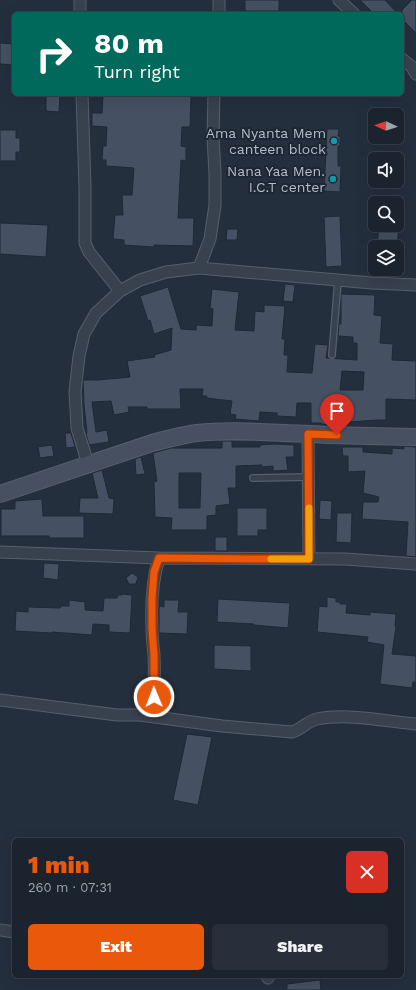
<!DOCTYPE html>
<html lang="en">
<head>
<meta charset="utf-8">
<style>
	:root { --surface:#1b232e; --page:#282f3a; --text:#f1f3f6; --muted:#a0a4aa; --line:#39404a; --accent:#ea580c }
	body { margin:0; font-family:"Work Sans",sans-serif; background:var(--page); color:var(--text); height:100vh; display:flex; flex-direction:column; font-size:15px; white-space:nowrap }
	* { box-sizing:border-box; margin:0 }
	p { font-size:13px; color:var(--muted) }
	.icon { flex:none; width:22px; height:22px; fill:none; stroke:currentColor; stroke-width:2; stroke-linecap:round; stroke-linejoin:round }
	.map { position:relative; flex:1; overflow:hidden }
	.details { position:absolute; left:12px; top:838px; width:392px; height:140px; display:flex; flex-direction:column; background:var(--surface); border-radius:6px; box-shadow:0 4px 16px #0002,0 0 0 1px var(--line) }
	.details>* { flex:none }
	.guide { position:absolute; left:12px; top:12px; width:392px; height:84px; border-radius:6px; box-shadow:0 4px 16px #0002,0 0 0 1px var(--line); background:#00695c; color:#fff; overflow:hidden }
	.needle { width:26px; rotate:273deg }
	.controls { position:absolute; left:368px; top:108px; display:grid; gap:8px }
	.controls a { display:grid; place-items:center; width:36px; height:36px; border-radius:6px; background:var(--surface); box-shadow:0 4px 16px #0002,0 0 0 1px var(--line); font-size:20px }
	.pin { position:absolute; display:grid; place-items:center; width:34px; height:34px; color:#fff; margin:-41px -17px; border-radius:50% 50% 50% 0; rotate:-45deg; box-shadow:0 0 4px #0007 }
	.pin .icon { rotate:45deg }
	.me { position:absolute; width:44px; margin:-22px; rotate:359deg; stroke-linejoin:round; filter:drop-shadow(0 0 3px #0008) }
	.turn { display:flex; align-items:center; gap:14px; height:84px; padding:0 16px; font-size:18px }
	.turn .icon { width:52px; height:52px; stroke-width:2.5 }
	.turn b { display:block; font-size:28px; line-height:34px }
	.round { display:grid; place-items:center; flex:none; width:42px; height:42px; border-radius:6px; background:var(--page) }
	.overview { display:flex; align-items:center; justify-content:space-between; height:68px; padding:0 16px }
	h1 { font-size:24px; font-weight:800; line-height:30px; color:var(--accent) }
	.button { display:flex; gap:8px; margin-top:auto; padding:8px 16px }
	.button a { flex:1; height:46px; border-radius:6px; background:var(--accent); color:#fff; font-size:16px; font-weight:800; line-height:46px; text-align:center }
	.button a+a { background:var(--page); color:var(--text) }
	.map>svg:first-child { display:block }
	.building { fill:#455162; stroke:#1f2835; fill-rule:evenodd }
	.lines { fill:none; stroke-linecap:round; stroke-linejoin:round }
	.lane-casing { stroke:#565f6c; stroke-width:8 }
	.street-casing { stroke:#565f6c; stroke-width:13 }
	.secondary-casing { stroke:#565f6c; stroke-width:18 }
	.lane { stroke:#38414e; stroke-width:5.5 }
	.street { stroke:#38414e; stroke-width:11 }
	.secondary { stroke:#465061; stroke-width:16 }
	.route-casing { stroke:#983908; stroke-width:10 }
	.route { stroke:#ea580c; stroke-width:7 }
	.slow { stroke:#f59e0b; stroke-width:7 }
	.culture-dot { fill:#0f9aa8; stroke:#1d2633; stroke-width:1.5 }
	.labels { text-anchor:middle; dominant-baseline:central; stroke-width:4; stroke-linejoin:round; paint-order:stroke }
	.poi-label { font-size:14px; fill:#b4bcc9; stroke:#1d2633; text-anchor:end }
</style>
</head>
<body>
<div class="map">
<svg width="416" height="990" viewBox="0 0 416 990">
	<rect width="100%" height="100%" fill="#242f3e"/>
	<!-- building -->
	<path class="building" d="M245,0H279V11H245Z
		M360,0H385L398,14H374Z
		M412,0H416V33L402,19V10Z
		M0,43L14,44V65L0,64Z
		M46,94H60L59,112L46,111Z
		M103,94H151L191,96L190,127H182L181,146L186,147V161L181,160L178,218H194L193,246L154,245V247L124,245V240L113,239L115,215H123L122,195H132L134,168L106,166V160H102L103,146H106L107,127L92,126V113H102Z
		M327,129H339L338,136H340V146H338V166H341L340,192L324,191Z
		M0,130H16V138H20V152H16V161H0Z
		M340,216L342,266L326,267L324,217Z
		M0,223L48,225L46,257L0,254Z
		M379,225H399L397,247H377Z
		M227,229H238L237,240H226Z
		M375,269H395L394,277L374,276Z
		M285,284L295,285L293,302L283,301Z
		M168,287L181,329L196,330V325L212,326L213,309L210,308L212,289L239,292L235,330L254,331L255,311L264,312V305L285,306L282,339H285L284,355H288L287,372L312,373L315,344L328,345L326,358L357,360V343H353V337L338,336L339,324H341V294L375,295L374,315L382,316L380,343L393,344L392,360L416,361V400L386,399V420H377L335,423V426L322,424L321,423H311V403H297L296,417L277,416V413L260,412L259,421L235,419L236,415L230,414L232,401L206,398L207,396H202L203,389H180L181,409H147V407H128L129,412L114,415L111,401L92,402L96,432L107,430L109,442L89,445L86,433H87L84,405L83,380H98L130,377L127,361L155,357L154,355L171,350L172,328L154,334L150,320L148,321L140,296ZM342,371L364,372L363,390H340Z
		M65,433H71L75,447L66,448Z
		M222,441H232V447H260V445L275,444L294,445V457H286L288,470L273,471V466L262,467V465L236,466V488H228L230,504L216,506V515L207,516V530H171L172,518L155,517L154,482L157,481L153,453L171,448H222ZM179,473H201L200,508H179Z
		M52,445L54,456L40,458L38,447Z
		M404,446L416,447V557L406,556L408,522L362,519L363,502H378L379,497L363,493L365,471L348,472V456H343L342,447H363V452L392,454V448L404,449Z
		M141,457L145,474L136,475L135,459Z
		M102,470L109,498L114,499L113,514L79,513L80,498H98L92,473Z
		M42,499L43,516H84V538H49V536H1V509H15V501Z
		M320,500L332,501L331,520L319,519Z
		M237,508H267V530H258V536H237Z
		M337,513H352L351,543L336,542Z
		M215,537H227V551H215Z
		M44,563L59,564L58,580L43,578Z
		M132,573L138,577L136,584H129L126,578Z
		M122,594L132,595L130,633L109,632V625L93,624L92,635L52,632V633L15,631L16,611L28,612V607L60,608L61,606H69V600L85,602V610L103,611L104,598H117L118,595H122Z
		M327,597L336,598V602H340V604H347L346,613L370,615V612L396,614L395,626L396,627L392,654L416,656V682H413L412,688L380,684L384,645L367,642L368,637L317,632L319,606L327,607Z
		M218,599L290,603L288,628L254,625V624L217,622Z
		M164,600H179L178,612H188L187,634L159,633V606L164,607Z
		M214,645L251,646V671L214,669Z
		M187,734L212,737L198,805L173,800Z
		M320,980L321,990H287V984Z"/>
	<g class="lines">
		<!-- lane casing -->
		<g class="lane-casing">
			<path id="lane" d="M332,355L338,280
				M253,478L309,477"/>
		</g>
		<!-- street casing -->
		<g class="street-casing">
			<path id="street" d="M339,0L354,14
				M80,14V0
				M219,14V0
				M402,59L412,67L416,74
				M82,94L85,187V243L89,252L120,291
				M199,268L210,239L215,205V173L213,138L214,94
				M308,434L309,559
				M88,464L77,428L75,392L79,356L84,334L96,313L120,291L140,280L166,272L199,268L372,283L416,285
				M0,552L159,558L345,559L416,564
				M0,700L117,715H140L222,726L292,732C301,730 307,721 317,719C348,713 384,721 416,724
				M153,717C154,696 155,676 154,655C153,646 152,637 152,628C151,604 152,580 159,558
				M0,930L14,932
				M267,976L268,978"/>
		</g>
		<!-- secondary casing -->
		<g class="secondary-casing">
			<path id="secondary" d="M0,494L152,443C167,439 182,435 197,433C234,429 272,433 310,434C345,436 381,436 416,437"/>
		</g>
		<!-- lane -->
		<use href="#lane" class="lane"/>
		<!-- street -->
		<use href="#street" class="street"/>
		<!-- secondary -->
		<use href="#secondary" class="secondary"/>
	</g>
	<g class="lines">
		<!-- route casing -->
		<g class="route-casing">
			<path id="route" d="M154,697V655L152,628V598L154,572L159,558L250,559H309L308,434L337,435"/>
		</g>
		<!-- route -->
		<use href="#route" class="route"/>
		<!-- slow -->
		<path class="slow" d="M271,559H309V508"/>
	</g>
	<!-- markers -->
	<g class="culture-dot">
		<circle cx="334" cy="141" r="4"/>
		<circle cx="333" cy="179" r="4"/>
	</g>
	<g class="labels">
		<!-- poi labels -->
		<g class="poi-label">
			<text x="326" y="133">Ama Nyanta Mem<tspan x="326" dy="16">canteen block</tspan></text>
			<text x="325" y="171">Nana Yaa Men.<tspan x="325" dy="16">I.C.T center</tspan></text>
		</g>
	</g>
</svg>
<div class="controls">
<a><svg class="needle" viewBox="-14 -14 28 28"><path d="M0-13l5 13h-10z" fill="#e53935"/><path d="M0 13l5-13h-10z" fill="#a0a4aa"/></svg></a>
<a><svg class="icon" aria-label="sound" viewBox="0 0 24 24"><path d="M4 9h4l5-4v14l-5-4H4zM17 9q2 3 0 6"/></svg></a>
<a><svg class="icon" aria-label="search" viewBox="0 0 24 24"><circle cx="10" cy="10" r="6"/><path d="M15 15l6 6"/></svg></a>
<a><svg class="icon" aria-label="layers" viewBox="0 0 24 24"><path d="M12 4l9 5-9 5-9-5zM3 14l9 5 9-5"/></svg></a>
</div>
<div class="pin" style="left:337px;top:435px;background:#d93025"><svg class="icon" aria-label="arrive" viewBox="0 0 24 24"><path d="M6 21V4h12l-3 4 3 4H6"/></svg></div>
<svg class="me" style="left:154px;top:697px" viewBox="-20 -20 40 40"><circle r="17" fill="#ea580c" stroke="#fff" stroke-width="3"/><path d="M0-11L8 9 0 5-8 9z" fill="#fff"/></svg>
<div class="guide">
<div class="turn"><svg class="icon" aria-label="right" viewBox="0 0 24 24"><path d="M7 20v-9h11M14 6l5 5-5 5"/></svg><div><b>80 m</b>Turn right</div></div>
</div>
<section class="details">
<div class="overview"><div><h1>1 min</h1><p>260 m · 07:31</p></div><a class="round" style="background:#d93025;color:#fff"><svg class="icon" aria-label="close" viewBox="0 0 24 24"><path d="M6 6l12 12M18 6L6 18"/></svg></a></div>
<div class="button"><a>Exit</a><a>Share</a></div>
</section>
</div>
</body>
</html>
